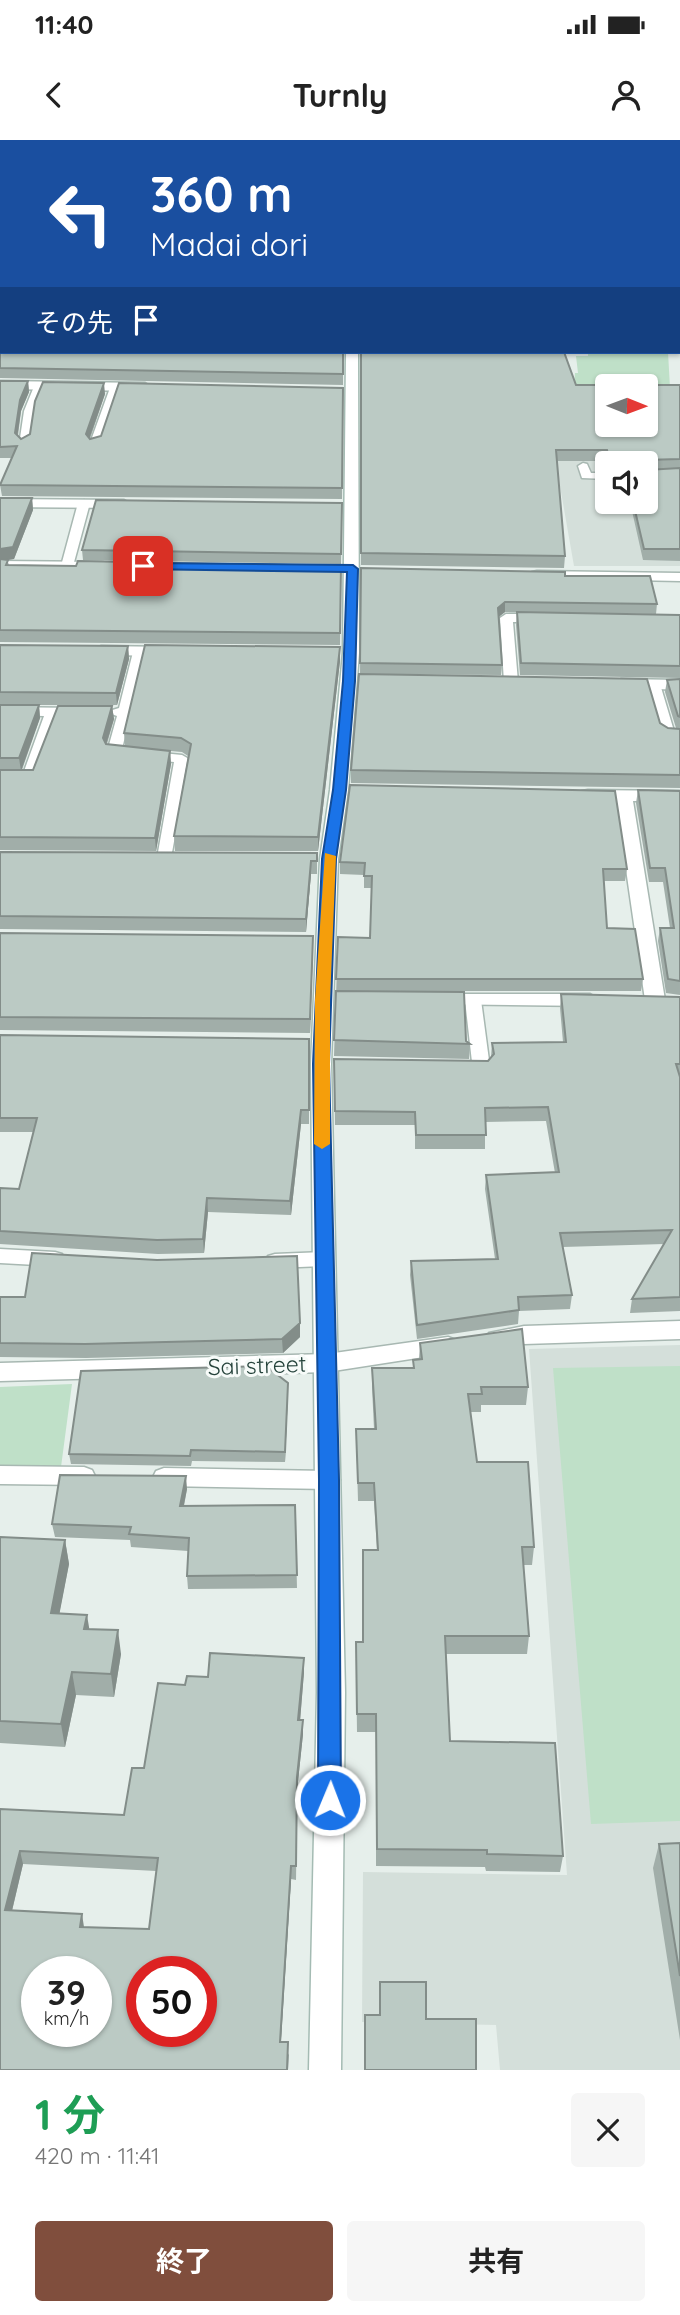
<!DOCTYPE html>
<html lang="ja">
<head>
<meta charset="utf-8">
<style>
	:root { --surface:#fff; --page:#f6f6f6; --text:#222; --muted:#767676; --accent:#804e3d }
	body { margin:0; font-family:Quicksand,"Noto Sans JP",sans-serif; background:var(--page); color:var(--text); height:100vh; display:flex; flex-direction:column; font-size:26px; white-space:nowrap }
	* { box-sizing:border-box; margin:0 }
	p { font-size:23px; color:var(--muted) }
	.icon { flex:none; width:38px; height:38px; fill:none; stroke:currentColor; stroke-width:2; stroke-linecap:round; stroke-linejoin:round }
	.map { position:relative; height:1930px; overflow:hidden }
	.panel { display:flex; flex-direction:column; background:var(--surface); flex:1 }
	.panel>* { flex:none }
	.guide { position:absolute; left:0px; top:0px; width:681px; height:214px; box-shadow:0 2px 5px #0004; background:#1a4fa0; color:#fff; overflow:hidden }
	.needle { width:46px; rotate:91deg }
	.buttons { position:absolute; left:595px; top:234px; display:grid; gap:14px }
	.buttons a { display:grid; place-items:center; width:63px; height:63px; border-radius:7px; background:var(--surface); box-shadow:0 2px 5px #0004; font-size:35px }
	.speed { position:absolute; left:21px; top:1816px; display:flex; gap:14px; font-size:35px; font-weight:700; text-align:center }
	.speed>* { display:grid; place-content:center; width:91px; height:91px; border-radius:50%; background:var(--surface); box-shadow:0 2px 5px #0004; line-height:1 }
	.speed small { font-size:18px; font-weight:400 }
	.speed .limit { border:10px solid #d22; background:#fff; color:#111 }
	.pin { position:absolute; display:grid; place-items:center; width:60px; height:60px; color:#fff; margin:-30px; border-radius:14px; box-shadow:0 4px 10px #0006 }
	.me { position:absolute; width:77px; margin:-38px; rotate:1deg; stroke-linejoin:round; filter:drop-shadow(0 0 5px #0008) }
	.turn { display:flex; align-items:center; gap:24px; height:147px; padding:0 35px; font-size:32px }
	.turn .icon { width:91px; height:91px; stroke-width:2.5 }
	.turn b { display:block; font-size:49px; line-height:60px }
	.then { display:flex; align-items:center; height:66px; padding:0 35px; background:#0003; gap:14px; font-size:26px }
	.round { display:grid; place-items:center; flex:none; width:74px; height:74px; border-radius:7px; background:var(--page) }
	.head { display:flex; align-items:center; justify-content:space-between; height:119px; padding:0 35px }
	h1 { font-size:42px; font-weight:700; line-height:52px; color:#1e9e55 }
	.action { display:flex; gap:14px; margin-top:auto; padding:14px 35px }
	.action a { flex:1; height:80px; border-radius:7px; background:var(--accent); color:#fff; font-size:28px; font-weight:700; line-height:80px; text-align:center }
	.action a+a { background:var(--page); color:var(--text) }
	.status { display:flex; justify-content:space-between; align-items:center; height:49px; padding:0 35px; background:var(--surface); direction:ltr }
	.status svg { height:19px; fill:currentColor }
	header { display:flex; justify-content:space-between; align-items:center; height:91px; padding:0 35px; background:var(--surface); font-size:32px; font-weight:700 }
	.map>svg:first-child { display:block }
	.built { fill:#d4dfda; fill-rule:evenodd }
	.green { fill:#bfe0c8 }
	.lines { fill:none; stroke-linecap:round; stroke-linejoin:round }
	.service-casing { stroke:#a8b8b2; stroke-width:3 }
	.minor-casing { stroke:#a8b8b2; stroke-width:3 }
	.tertiary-casing { stroke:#a8b8b2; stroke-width:3 }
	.secondary-casing { stroke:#a4bbb3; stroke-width:3 }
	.service { fill:#fff; fill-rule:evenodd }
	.minor { fill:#fff; fill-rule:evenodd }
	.tertiary { fill:#fff; fill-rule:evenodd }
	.secondary { fill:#fff; fill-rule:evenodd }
	.wall { fill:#a1aea9; fill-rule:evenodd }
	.shaded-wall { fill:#838d89 }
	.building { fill:#bbcac4; stroke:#838d89; stroke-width:2; fill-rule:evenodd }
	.route { fill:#1a73e8; stroke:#114b97; stroke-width:2 }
	.slow { fill:#f59e0b }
	.labels { text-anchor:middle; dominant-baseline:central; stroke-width:6; stroke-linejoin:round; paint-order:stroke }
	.street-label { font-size:23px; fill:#24423a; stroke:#f7fbf9 }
</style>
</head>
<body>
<div class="status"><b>11:40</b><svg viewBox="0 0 49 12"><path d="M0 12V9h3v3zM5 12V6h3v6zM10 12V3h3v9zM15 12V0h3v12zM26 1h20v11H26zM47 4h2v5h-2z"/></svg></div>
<header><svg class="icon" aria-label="back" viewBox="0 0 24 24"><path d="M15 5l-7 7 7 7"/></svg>Turnly<svg class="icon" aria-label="person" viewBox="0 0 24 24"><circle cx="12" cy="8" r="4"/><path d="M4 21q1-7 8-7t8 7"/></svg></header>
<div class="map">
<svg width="680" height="1930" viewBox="0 0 680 1930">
	<rect width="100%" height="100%" fill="#e6efeb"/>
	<!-- built -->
	<path class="built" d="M543,249L607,285H646L680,249V426H574ZM607,324H646V362H607Z
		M680,1205V1930H500L496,1885L362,1882L363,1732L567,1735L529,1209Z"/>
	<!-- green -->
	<path class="green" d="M588,212H668L670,248H574L575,233H578L576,216H588Z
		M680,1226V1681L591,1684L553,1228Z
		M72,1244L61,1327H0V1247Z"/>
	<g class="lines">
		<!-- service casing -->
		<g class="service-casing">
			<path id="service" d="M35,244L44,246L34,271L29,305L24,308L19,305L24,271Z
				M111,245L120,247L99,306L90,308L89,306Z
				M583,323L587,324L591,333H607V339L582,338L578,326Z
				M84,360L90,363L73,426L63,429L61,426L78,363Z
				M506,474H539L545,478L539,482H513L518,542L511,546L504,542L500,478Z
				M139,508L145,512L122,609L182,615L189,619L171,718L164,722L157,718L174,622L114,616L107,612L117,576L106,572L119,568L133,512Z
				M653,540L660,544L674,591H680V599H668L661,595L646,544Z
				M0,567L78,568L85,572L78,576H58L33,641H0V633L23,634L44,576L0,575Z
				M473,855L481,860L490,928C483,937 463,937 456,928L459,924L472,922L465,860Z
				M0,1109L55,1112L62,1114L65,1119L62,1124L55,1126L0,1123Z
				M324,1112L331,1114L334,1119L331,1124L324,1126L275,1128L268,1126L265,1121L268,1116L275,1114Z
				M0,1326L84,1327L92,1330L95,1336L92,1342L84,1345L0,1344Z
				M164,1328L329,1331L337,1334L340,1340L337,1346L329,1349L164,1346L156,1343L153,1337L156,1331Z"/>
		</g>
		<!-- minor casing -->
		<g class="minor-casing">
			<path id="minor" d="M0,241L145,243L151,247L145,251L0,249Z
				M0,359L124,360L131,364L124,368L0,367Z
				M101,506L171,507L179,512L171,517L96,514L93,511Z
				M621,539L680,540V550L615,547L613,544Z
				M588,650L680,651V661H633L665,860L662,864L655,866L645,860L616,660L582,659L579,655L582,651Z
				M437,854H590L600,860L590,866L430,864L427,860Z
				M680,1181V1199L524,1204L497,1208L489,1205L485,1199L489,1193L524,1186Z
				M448,1197L456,1200L460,1206L456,1212L327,1232L0,1241V1223L327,1214Z"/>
		</g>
		<!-- tertiary casing -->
		<g class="tertiary-casing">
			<path id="tertiary" d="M679,108H680V114H679Z
				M0,421L103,422L110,426L103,430L0,429Z
				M537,431L680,433V441L532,438V432Z"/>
		</g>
		<!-- secondary casing -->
		<g class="secondary-casing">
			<path id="secondary" d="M341,0H351V2H342Z
				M346,212H358L359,513L348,650L338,719L331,924L345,1552L341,1930H309L317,1552L311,924L320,719L330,650L343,513Z"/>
		</g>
		<!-- service -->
		<use href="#service" class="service"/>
		<!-- minor -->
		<use href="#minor" class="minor"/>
		<!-- tertiary -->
		<use href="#tertiary" class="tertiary"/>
		<!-- secondary -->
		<use href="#secondary" class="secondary"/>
	</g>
	<!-- wall -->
	<path class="wall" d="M2,2V75H0V3Z
		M0,98H2V212H345H343V245L0,238Z
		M361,212L576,245H680V421L643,420L630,362H646V324H607V327L606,321H557L565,416L564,428L361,425Z
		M0,241H28L29,252L21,271L18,296L21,299L105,254L90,299L343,248L342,359L2,356L0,345L12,318H0Z
		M0,358H32L33,370L14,419L7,420L9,425L76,426H341L340,505L0,502Z
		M342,363L341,424L83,420L82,410Z
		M361,428L565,436L657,464L656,474L505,472L499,477L502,525L501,535L360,534Z
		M517,472L680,475V538L520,535L516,485Z
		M0,505L128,506L129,519L117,565H39L40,578L22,630H33L112,566L114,579L107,604L125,606L124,593L340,521L318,711H175L174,696L188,616L182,612L159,610L170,611L171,624L156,711L0,710Z
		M680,539V648L351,643V630L660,583L668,588H676L665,552L667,540Z
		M638,650L680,651V855L666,853L658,801L660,788H670L663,742H649L636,663Z
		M0,712L317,713V734H311L306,792L0,789Z
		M340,722L627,729L625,741H604L607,788L643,839L641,851H365L466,901L470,904L469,919L334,916L338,797L370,798L372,748H364V735L340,734Z
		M0,793L313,796L310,893L0,890Z
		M561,854L680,857V1171L630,1173L632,1159L664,1104L563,1107L572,1155L570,1169L519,1171L518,1184L417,1199L410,1135L411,1121L495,1119L485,1049L486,1035L555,1033L546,981L485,982V1009H415V985H335L334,919L488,921L491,917L492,903L563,902L560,868Z
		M0,895L309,899V984H301L291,1075L208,1072L204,1113L158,1114L0,1104V1048L19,1049L33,992H0Z
		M0,1157L300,1197L283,1213L86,1218L0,1217Z
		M420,1203L528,1247L526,1265H481V1272H470L477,1322L534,1407L532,1425H523L529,1496L527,1514H446L450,1601L563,1716L560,1732L486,1731L485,1727L376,1726V1592H357L356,1520L363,1502L377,1410L374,1361H358L356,1289H374L372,1247V1228H413V1220L419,1219Z
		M288,1253L285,1322L192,1321L191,1326L71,1324L69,1314Z
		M187,1349L184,1366L295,1365L297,1448L188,1449L187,1436L188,1411L131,1407L130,1400L55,1397L52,1384Z
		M0,1397L65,1400L69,1424L59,1474L89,1489L121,1514L114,1557L76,1555L65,1607L0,1603Z
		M304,1532L300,1580H303V1594L297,1651L296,1740L291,1739L281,1902L289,1915L288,1930H0V1669L124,1675L144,1628L185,1545L208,1537ZM23,1724L156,1731L149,1789L84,1787L12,1771Z
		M680,1703V1900L653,1728L659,1704Z"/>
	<!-- shaded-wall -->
	<path class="shaded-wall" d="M2,84V95L0,97V86Z
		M28,241L29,252L21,271L16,305L15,293L20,260Z
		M104,243L105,254L87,305L86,294Z
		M32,358L33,370L14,419L0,421V409Z
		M505,462V472L497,478L498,468Z
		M128,506L129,519L117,565L116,553Z
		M340,507V521L318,711V697Z
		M39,565L40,578L21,631L19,618Z
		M112,566L114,579L104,611L103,598Z
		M170,611L171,624L156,711L155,698Z
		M311,721V734L306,792V779Z
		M313,796V810L310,893V879Z
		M301,970V984L291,1075L290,1061Z
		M207,1058L208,1072L204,1113L203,1099Z
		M300,1183V1197L283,1213L282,1199Z
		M288,1243V1253L285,1322V1312Z
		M186,1336L187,1349L181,1379L180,1366Z
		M65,1400L69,1424L55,1497L51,1473Z
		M87,1475L91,1499L84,1489Z
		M118,1490L121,1514L114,1557L111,1534Z
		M304,1518V1532L299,1594L298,1580Z
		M72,1532L76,1555L65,1607L61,1584Z
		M303,1580V1594L297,1651L296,1740L297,1637Z
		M20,1711L23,1724L9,1783L5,1770Z
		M291,1726V1739L280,1914V1902Z
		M82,1774L84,1787H80Z"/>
	<!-- building -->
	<path class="building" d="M2,0H337V2H2V47H0V3Z
		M413,0H680V30H679V2H413Z
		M0,55H2V66H0Z
		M0,75H2V84L0,86Z
		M0,98H2V132H0Z
		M0,142H2V177H0Z
		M0,186H2V212H343V234L0,228Z
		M361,212H564L576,245H680V319L645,320L647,330L680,328V409H644L633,362H646V324H625L624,319H609L607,310H556L565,416L361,413ZM607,247H646V285H607Z
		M0,241H28L20,260L15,293L21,299L30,294L35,261L43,242L104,243L86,294L90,299L101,296L119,243L343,248L342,348L0,345L17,306L0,307Z
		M0,358H32L13,407L0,409Z
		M96,360L342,363L341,414L82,410Z
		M0,419L8,420L6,425L76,426L78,421L341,426L340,493L0,490Z
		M361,428L565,432V436H650L657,464L505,462L498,468L502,525L360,523Z
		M517,472L680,475V526L521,523Z
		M0,505L128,506L116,553L0,552Z
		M145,505L340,507L318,697L174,696L191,604L181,598L124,593Z
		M359,534L647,539L660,583L668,588L680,589V635L351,630Z
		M680,539V577L678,576L667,540Z
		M0,565H39L19,618H0Z
		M58,566H112L103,598L106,604L170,611L155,698L0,697V630H33Z
		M350,645L615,651L627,729H603L607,788L635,789L643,839H336L338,797L370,798L372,736H364L365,723L340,722Z
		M638,650L680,651V841L668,839L660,788H674L665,728H650Z
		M0,712L317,713V721H311L306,779L0,776Z
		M0,793L313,796L310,879L0,877Z
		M336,851L464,852L466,901L470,904L334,900Z
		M561,854L680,857V924H676L680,937V1157L632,1159L672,1090L560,1093L572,1155L518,1157L519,1170L417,1185L411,1121L498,1119L486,1035L559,1032L548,967L485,968L486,995H416L415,972L335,971L334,919L488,921L494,914L492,903L566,902Z
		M0,895L309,899V970H301L290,1061L207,1058L203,1099L157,1100L0,1091V1048L19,1049L37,978H0Z
		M32,1113L157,1120L297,1116L300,1183L282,1199L85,1204L0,1203V1157H25Z
		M522,1189L528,1247H481L482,1254H468L477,1322H528L534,1407H522L529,1496H445L450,1601L555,1603L563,1716L487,1714V1710L377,1709L376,1574H357L356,1502H363V1410H378L374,1343H358L356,1289H376L372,1228H414L413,1220L422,1219L420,1203Z
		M266,1226L288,1243L285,1312L191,1310L190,1316L69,1314L81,1231Z
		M60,1335L186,1336L180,1366L295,1365L297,1435L187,1436L189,1398L129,1394L131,1387L52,1384Z
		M0,1397L65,1400L51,1473L87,1475L84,1489L118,1490L111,1534L72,1532L61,1584L0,1581Z
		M210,1513L304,1518L298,1580H303L297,1637L296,1726H291L280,1902H288L287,1930H0V1669L124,1675L132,1628H144L158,1543L185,1545L187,1536L208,1537ZM20,1711L158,1718L149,1789L80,1787L82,1774L5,1770ZM37,1832H96V1892H37ZM142,1832H201V1892H142Z
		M680,1703V1836L659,1704Z
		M380,1842H426V1879H476V1930H365V1875H380Z"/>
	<!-- route -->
	<path class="route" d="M143,423L353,425L358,429L355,541L346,650L336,719L329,924L339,1340L341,1660L337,1668L330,1671L322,1668L318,1660L319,1340L313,924L322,719L333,650L343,541L347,432L139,429L138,426Z"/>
	<!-- slow -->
	<path class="slow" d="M325,713L336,716L330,860V1004L322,1009L314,1004L315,860Z"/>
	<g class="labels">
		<!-- street labels -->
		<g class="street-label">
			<text transform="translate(257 1225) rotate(-2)">Sai street</text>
		</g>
	</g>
</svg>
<div class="buttons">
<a><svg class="needle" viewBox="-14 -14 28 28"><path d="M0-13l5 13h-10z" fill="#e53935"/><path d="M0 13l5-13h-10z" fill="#767676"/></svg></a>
<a><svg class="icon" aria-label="sound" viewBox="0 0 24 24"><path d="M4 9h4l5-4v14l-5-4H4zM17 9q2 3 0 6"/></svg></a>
</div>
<div class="speed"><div>39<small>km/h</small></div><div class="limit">50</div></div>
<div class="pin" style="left:143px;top:426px;background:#d93025"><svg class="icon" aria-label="arrive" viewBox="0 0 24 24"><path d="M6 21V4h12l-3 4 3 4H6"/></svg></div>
<svg class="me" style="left:330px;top:1660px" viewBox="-20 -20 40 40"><circle r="17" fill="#1a73e8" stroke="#fff" stroke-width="3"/><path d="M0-11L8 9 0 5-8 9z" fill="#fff"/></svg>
<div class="guide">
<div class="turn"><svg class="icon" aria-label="left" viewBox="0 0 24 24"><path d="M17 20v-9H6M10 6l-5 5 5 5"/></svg><div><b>360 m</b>Madai dori</div></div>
<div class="then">その先<svg class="icon" aria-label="arrive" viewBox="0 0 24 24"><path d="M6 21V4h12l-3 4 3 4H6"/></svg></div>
</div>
</div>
<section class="panel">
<div class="head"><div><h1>1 分</h1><p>420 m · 11:41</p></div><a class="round"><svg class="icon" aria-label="close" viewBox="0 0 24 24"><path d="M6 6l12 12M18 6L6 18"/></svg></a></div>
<div class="action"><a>終了</a><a>共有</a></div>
</section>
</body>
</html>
